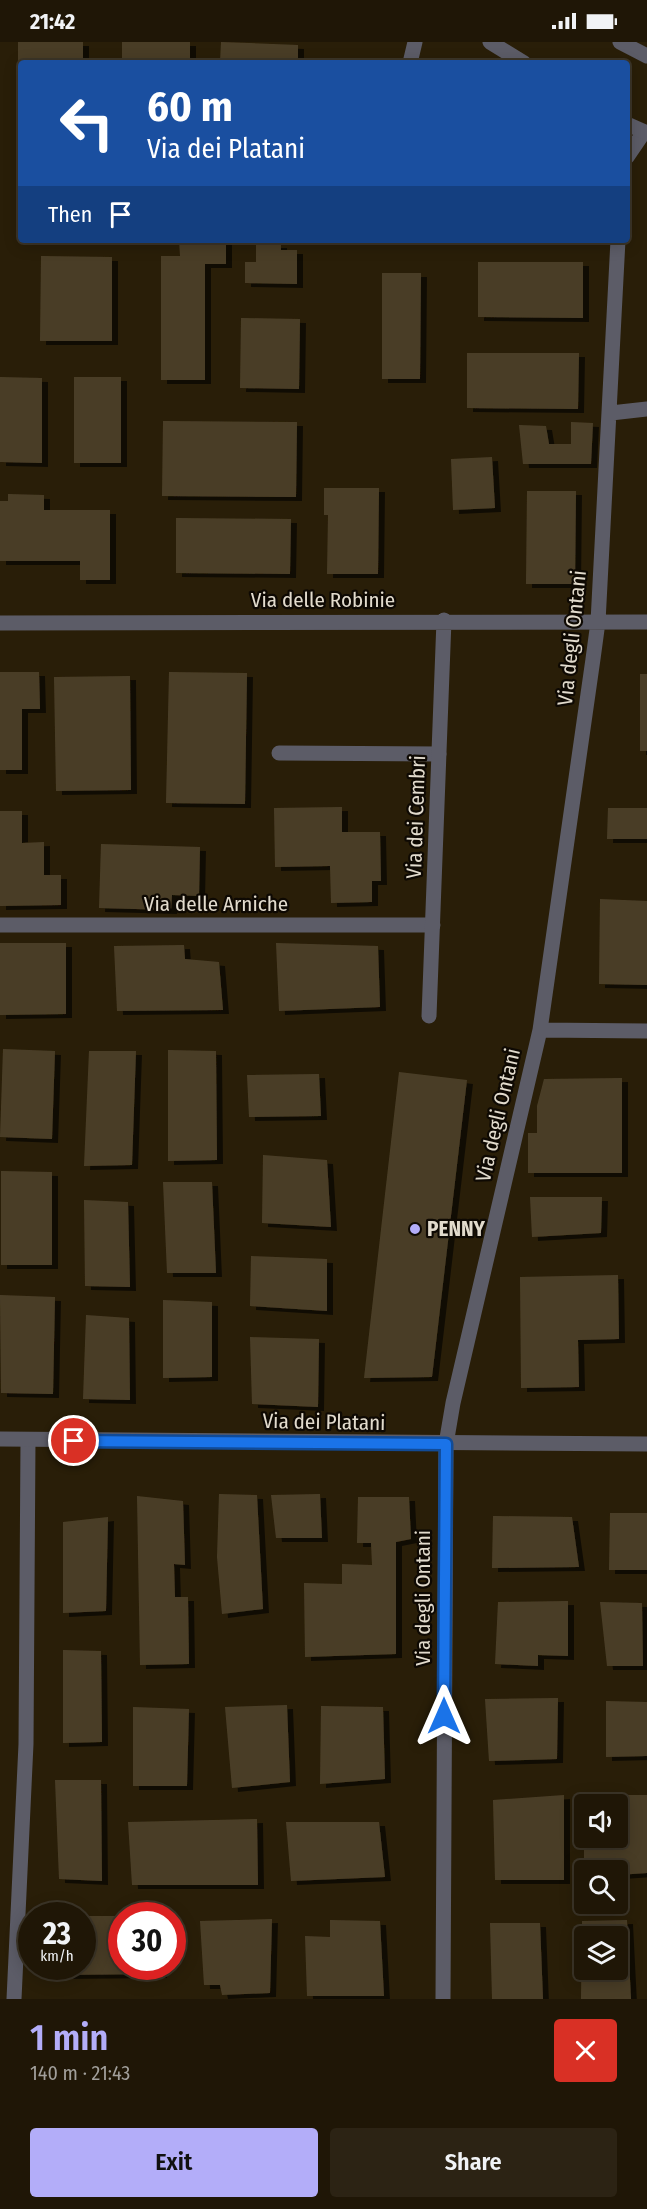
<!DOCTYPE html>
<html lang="en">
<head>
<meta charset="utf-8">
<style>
	:root { --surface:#1f1606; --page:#2c2314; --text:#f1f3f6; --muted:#a19f9b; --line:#3c3528; --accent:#b3adf9 }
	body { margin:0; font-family:"Fira Sans Condensed",sans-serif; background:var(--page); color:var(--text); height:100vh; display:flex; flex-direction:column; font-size:22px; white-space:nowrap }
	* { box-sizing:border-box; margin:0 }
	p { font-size:20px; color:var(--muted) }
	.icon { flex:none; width:33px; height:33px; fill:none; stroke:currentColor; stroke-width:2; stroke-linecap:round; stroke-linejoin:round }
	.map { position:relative; height:1957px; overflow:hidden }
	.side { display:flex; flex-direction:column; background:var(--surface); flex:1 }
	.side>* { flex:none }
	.top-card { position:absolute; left:18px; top:18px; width:612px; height:183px; border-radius:6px; box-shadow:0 3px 15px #0003,0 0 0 2px var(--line); background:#1a4fa0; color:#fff; overflow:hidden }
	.controls { position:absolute; left:574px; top:1752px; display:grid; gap:12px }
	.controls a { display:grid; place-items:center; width:54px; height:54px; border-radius:6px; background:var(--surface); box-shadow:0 3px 15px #0003,0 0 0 2px var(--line); font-size:30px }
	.speed { position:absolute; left:18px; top:1860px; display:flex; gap:12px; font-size:30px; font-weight:700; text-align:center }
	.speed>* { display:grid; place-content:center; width:78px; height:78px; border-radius:50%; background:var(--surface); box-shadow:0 3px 15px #0003,0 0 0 2px var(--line); line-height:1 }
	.speed small { font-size:15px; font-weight:400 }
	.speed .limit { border:9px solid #d22; background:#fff; color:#111 }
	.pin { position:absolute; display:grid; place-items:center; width:51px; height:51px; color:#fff; margin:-26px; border:3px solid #fff; border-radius:50%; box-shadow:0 2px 6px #0007 }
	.me { position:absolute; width:66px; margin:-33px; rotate:0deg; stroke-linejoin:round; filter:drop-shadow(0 0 4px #0008) }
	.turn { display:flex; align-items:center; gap:21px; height:126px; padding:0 30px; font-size:27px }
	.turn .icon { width:78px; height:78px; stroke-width:2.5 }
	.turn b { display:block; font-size:42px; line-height:51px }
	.then { display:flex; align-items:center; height:57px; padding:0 30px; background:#0003; gap:12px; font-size:22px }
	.round { display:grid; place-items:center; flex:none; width:63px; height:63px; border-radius:6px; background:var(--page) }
	.head { display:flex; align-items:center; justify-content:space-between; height:102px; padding:0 30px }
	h1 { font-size:36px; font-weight:600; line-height:45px; color:var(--accent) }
	.button { display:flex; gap:12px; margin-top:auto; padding:12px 30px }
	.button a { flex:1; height:69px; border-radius:6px; background:var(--accent); color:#111; font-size:24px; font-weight:600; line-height:69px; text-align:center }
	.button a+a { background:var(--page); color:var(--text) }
	.status { display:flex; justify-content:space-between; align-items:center; height:42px; padding:0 30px; background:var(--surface); direction:ltr }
	.status svg { height:16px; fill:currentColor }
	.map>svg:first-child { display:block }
	.building { fill:#4a3e27; fill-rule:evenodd; filter:url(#shadow) }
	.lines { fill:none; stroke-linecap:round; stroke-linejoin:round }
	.service { stroke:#5c5c67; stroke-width:15 }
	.minor { stroke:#5c5c67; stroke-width:15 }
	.tertiary { stroke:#5c5c67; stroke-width:15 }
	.route-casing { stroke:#114b97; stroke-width:15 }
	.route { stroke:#1a73e8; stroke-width:10 }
	.poi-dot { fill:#b3adf9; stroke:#0e0903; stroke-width:2 }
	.labels { text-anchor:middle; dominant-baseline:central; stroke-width:4.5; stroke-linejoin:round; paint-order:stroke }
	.street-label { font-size:21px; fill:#e2dbcd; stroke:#0e0903 }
	.poi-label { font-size:21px; font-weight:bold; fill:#e2dbcd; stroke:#0e0903; text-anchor:start }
</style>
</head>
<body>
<div class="status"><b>21:42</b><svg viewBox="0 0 49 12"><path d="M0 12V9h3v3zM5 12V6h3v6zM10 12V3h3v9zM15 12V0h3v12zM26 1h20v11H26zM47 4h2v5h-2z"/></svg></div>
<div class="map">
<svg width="647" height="1957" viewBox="0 0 647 1957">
	<defs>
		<filter id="shadow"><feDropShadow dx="6" dy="4" stdDeviation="0" flood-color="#0009"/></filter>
	</defs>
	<rect width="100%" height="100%" fill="#291e08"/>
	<!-- building -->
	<path class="building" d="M18,0H83V21H21V73H18Z
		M122,0H190V21H122Z
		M221,0L298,3V21H220Z
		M179,198H226V222H205V338H161V214H180Z
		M256,202H281V208H297V242L245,241V220H256Z
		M41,214L112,215V299H40Z
		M478,220H583V276L478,275Z
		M382,231H421L420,337H382Z
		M241,276L300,277L299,347L240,346Z
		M467,311H579L578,367L467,366Z
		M0,335L42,336V421L0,420Z
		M74,335H121V421H74Z
		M163,379L297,380L296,455L162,454Z
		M571,380L593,381L591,422H523L519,383L546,384L549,402H571Z
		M492,415L495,466L453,468L451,417Z
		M324,446H379L378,532H327L328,473H324Z
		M527,449H576L575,542H526Z
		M8,452L44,453V468H110V538H80V519H0V459H8Z
		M176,476L291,477L290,532L176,531Z
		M0,630H39L40,667H22V728H0Z
		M169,630L247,631L245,762L166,761Z
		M640,632H647V709H640Z
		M130,634L131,748L56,749L54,635Z
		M342,765V790H380L381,839H372V860L331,861L330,824L275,825L274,766Z
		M608,766H647V797H607Z
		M0,769H22V801L44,800V833H61V863L0,864Z
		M101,802L200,805L199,854L172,853L171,868L99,866Z
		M600,857L647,859V943L599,942Z
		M0,901H66V972L0,973Z
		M276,901L378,904L380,965L279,969Z
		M184,903L185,917L219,920L223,968L117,969L114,904Z
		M3,1007L55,1009L52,1097L0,1095Z
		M168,1008L216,1009L217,1118L168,1119Z
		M89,1009H136L132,1123L84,1124Z
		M399,1030L467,1038L432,1335L364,1336Z
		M319,1032L321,1074L249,1075L247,1033Z
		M622,1036V1131H528V1091H537V1064L544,1037Z
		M263,1113L327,1118L331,1185L262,1181Z
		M1,1129L52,1130V1223H1Z
		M163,1140H212L216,1231H167Z
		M530,1155H602L601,1191L532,1195Z
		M84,1158L128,1160L130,1245L85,1244Z
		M251,1214L327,1217V1269L250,1264Z
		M618,1233L619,1297L578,1298L579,1345L521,1346L520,1235Z
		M0,1253L55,1255L53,1352L1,1351Z
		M163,1258L212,1260V1335L163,1336Z
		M86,1273L129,1276L130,1358L83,1357Z
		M250,1295L319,1297L318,1365L252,1362Z
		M219,1452L257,1453L263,1567L222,1572L217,1515Z
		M320,1452L322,1496H276L271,1453Z
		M137,1454L183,1459L185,1523L174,1522L175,1555H188L189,1622L140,1623Z
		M358,1455H409L411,1497L396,1500V1612L305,1615L304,1541L342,1542V1522L372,1523L371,1501H357Z
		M610,1471H647V1528H609Z
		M493,1474L572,1475L579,1525L492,1526Z
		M108,1475L106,1569L63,1571V1480Z
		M568,1559V1614L538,1613V1624L495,1622L498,1560Z
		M600,1560L642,1561L643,1624H607Z
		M63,1608L101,1609L102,1700L63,1701Z
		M558,1656L557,1717L489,1719L485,1657Z
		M606,1659L647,1660V1714L606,1715Z
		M287,1663L290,1740L232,1746L225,1665Z
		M321,1664L383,1665L385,1737L320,1742Z
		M133,1665L189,1667L187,1744H133Z
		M55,1738H101L102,1839L59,1837Z
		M564,1753V1838H495L493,1758Z
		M584,1753H647V1831L618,1833V1828H584V1796H618V1762H584Z
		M257,1777L258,1843H132L128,1780Z
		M286,1780H379L385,1835L291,1839Z
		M82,1874H122V1924H161V1932L56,1933L57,1924H82Z
		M272,1877L270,1951L222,1953L220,1943H204L200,1879Z
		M330,1878L380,1879L384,1954H307L305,1894L330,1895Z
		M627,1878L631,1957H581L582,1879ZM585,1894H618V1928H585Z
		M490,1881H540L543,1957H492Z"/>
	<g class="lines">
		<!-- service -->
		<path class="service" d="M279,711L439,712
			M0,883H433"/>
		<!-- minor -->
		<path class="minor" d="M410,21L415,0
			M627,115L644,90
			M611,371L647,367
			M0,581L647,580
			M429,974L444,578
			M540,988L647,989
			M14,1957L26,1702L28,1398
			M443,1957L446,1402L453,1361L540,988L593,617L598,580L618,198"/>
		<!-- tertiary -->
		<path class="tertiary" d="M490,0L524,21
			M620,0L647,14
			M627,82L647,91
			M0,1397L647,1402"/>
	</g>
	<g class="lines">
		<!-- route casing -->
		<g class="route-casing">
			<path id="route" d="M74,1399L446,1402L444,1674"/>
		</g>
		<!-- route -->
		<use href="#route" class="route"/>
	</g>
	<!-- markers -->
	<circle class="poi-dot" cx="415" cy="1187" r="6"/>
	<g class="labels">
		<!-- street labels -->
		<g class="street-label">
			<text x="323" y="558">Via delle Robinie</text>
			<text transform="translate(572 596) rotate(-84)">Via degli Ontani</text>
			<text transform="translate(416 775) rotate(-88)">Via dei Cembri</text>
			<text x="216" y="862">Via delle Arniche</text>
			<text transform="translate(498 1073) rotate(-77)">Via degli Ontani</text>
			<text transform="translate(324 1380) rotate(1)">Via dei Platani</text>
			<text transform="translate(423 1556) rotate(-90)">Via degli Ontani</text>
		</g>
		<!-- poi labels -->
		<g class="poi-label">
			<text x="427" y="1187">PENNY</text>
		</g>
	</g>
</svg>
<div class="controls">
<a><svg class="icon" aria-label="sound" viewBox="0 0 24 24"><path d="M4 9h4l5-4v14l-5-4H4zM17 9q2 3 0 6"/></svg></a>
<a><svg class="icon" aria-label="search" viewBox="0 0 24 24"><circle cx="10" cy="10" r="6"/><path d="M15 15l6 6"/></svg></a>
<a><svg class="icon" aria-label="layers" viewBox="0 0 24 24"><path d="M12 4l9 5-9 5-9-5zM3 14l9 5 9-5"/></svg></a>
</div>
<div class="speed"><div>23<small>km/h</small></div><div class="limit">30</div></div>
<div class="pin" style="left:74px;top:1399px;background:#d93025"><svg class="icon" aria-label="arrive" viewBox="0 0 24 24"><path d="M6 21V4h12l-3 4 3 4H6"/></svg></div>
<svg class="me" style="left:444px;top:1674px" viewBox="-20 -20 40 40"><path d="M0-17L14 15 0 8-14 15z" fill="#1a73e8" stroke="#fff" stroke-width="4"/></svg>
<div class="top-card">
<div class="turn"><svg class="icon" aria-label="left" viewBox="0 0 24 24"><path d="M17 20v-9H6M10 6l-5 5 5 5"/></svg><div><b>60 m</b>Via dei Platani</div></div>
<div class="then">Then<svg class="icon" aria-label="arrive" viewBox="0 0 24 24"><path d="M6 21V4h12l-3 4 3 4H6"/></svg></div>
</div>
</div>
<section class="side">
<div class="head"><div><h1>1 min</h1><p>140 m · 21:43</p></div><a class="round" style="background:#d93025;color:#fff"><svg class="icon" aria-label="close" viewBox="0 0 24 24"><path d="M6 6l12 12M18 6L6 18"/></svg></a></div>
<div class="button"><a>Exit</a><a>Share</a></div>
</section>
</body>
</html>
